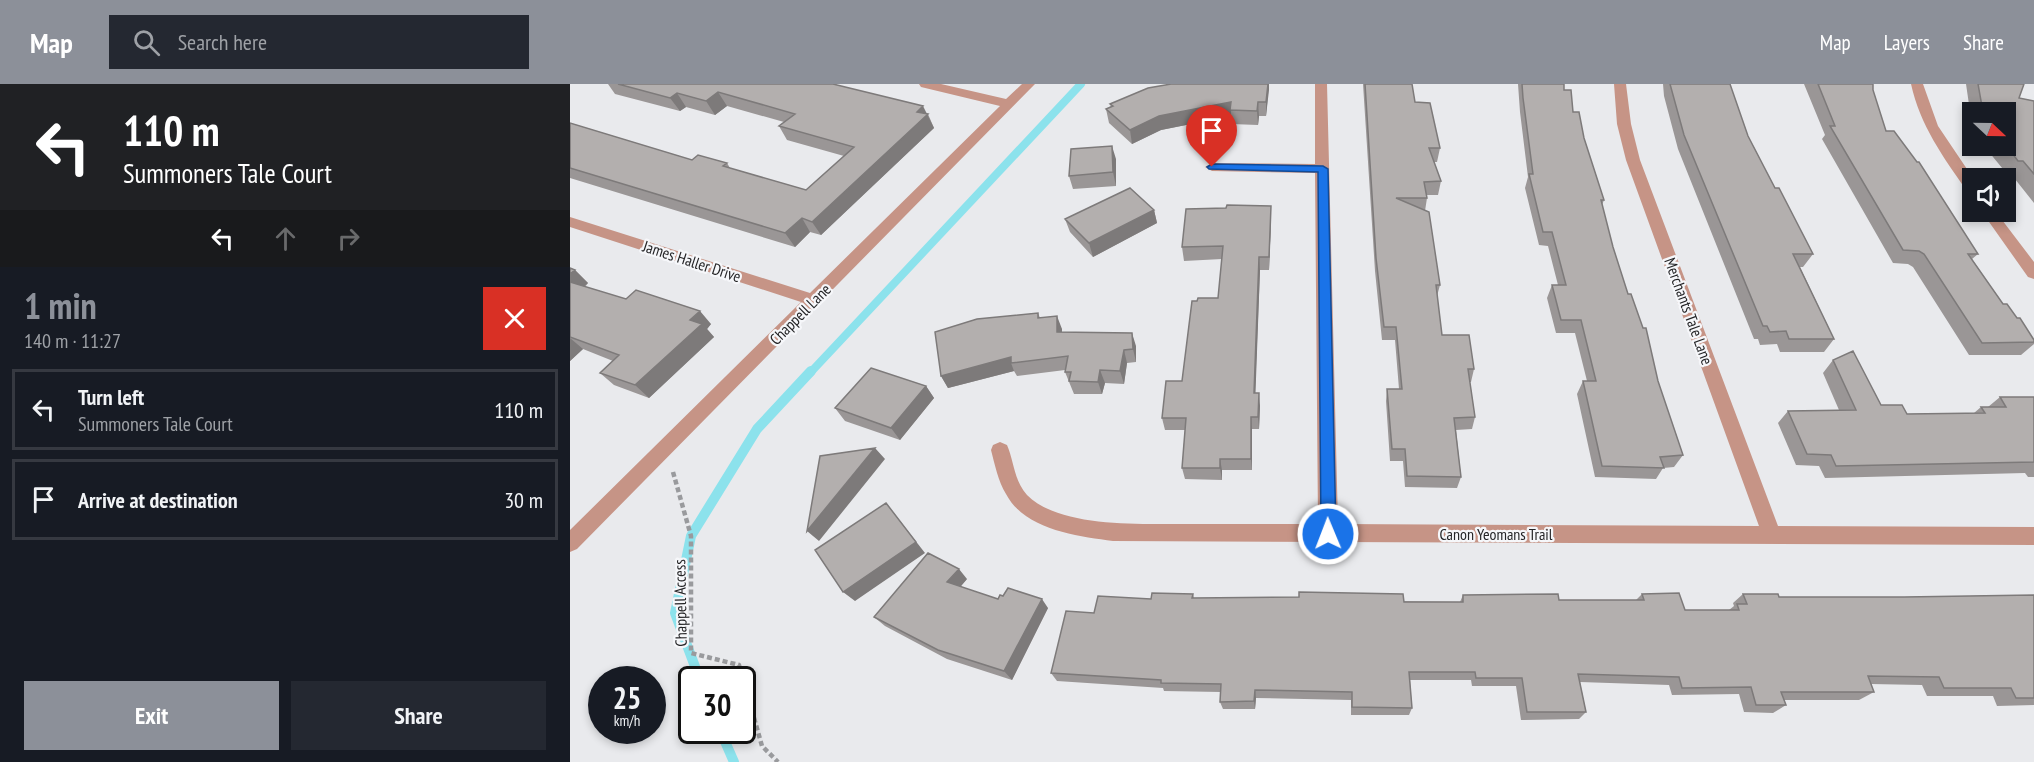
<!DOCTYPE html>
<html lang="en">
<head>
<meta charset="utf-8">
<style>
	:root { --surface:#171b24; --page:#242831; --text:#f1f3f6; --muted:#9ea1a6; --line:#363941; --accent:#8c9099 }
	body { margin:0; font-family:"PT Sans Narrow",sans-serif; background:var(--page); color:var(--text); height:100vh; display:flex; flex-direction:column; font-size:22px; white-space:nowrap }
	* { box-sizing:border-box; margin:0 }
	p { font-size:20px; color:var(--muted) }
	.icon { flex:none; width:33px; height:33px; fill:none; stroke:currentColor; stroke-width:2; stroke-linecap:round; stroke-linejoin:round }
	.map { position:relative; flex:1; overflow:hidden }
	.side { display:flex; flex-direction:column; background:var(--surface); width:570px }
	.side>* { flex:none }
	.top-card { background:#202124; color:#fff; overflow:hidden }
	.needle { width:39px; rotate:112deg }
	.buttons { position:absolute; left:1392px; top:18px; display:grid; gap:12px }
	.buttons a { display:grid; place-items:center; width:54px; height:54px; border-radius:0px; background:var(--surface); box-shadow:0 3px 9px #0003; font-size:30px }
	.speed { position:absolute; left:18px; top:582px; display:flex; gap:12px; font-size:30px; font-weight:700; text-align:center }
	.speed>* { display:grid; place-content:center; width:78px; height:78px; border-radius:50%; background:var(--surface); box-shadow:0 3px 9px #0003; line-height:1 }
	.speed small { font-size:15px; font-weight:400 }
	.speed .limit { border:3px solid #111; border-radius:9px; background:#fff; color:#111 }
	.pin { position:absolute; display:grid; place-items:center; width:51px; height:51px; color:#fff; margin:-62px -26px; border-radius:50% 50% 50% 0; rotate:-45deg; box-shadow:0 0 6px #0007 }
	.pin .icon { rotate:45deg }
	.me { position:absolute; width:66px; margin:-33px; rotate:359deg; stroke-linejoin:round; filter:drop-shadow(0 0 4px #0008) }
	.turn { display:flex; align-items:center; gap:21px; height:126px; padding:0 24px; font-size:27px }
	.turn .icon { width:78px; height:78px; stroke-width:2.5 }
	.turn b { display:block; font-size:42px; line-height:51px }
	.lanes { display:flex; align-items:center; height:57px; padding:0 24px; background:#0003; justify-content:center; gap:30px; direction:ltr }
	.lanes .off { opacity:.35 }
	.round { display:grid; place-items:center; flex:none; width:63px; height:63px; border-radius:0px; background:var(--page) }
	.head { display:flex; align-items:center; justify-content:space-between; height:102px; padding:0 24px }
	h1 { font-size:36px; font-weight:600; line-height:45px; color:var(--accent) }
	.cta { display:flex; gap:12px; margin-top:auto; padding:12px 24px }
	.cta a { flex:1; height:69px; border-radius:0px; background:var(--accent); color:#fff; font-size:24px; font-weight:600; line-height:69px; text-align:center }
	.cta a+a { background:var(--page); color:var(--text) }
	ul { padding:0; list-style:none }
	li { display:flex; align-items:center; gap:18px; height:81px; margin:0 12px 9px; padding:0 12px; border:3px solid var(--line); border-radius:0px }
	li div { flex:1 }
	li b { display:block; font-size:22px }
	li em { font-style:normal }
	header { display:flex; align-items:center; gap:36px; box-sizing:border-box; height:84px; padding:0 30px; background:var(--accent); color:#fff }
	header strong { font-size:28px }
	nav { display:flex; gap:33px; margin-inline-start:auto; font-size:21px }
	.search { width:420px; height:54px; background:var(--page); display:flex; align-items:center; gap:15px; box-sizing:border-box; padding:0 21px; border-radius:0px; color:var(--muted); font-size:22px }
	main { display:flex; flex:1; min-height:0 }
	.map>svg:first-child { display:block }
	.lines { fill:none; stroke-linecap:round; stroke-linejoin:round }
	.stream-far1 { stroke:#8ce2ec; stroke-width:8 }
	.stream { stroke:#8ce2ec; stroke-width:10 }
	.path { stroke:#999a9d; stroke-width:4.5; stroke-dasharray:5 3; stroke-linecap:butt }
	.minor { fill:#c69486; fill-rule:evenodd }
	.wall { fill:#9a9696 }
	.shaded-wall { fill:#7d7a7a }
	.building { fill:#b3afae; stroke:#7d7a7a; stroke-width:1.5 }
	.route { fill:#1a73e8; stroke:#114b97; stroke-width:1.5 }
	.labels { text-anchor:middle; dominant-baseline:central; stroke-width:4.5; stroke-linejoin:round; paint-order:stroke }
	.street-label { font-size:16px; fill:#242426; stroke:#f6f7fa }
</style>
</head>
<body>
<header>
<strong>Map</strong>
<div class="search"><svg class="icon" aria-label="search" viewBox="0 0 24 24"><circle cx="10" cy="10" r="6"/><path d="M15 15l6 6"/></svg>Search here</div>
<nav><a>Map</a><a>Layers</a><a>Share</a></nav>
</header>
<main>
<section class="side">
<div class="top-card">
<div class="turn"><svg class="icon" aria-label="left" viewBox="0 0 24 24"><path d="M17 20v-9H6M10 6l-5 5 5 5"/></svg><div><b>110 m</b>Summoners Tale Court</div></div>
<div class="lanes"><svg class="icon" aria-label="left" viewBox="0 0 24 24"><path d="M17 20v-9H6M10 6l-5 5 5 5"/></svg><svg class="icon off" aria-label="ahead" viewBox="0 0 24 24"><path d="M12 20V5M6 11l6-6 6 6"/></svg><svg class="icon off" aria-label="right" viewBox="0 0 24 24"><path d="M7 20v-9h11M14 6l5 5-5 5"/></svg></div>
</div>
<div class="head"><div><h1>1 min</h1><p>140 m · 11:27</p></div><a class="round" style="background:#d93025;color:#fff"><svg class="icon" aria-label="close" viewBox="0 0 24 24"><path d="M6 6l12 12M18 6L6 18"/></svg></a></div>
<ul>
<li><svg class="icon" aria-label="left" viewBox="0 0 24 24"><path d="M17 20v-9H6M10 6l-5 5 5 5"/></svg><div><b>Turn left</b><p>Summoners Tale Court</p></div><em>110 m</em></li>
<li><svg class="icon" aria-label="arrive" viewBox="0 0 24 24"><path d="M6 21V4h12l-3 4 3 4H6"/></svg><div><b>Arrive at destination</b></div><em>30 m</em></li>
</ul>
<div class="cta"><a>Exit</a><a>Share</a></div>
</section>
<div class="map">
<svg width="1464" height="678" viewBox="0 0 1464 678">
	<rect width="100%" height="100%" fill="#e9eaed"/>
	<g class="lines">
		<!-- stream-far1 -->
		<path class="stream-far1" d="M240,289L511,0"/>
		<!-- stream -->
		<path class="stream" d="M130,596L105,529L121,452L187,345L241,287
			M150,646L164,678"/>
		<!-- path -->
		<path class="path" d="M103,388L121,452V569L169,581L192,662L208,678"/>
		<!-- minor -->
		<path class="minor" d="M349,0H371L436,15L452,0H465L7,465L0,468V446L231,218L0,143V133L240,209L430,22L351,3Z
			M745,0H757L768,440L1189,442L1056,76L1047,40L1044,0H1056L1061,40L1070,76L1208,442L1464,443V461L543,457C507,452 455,446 436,410C428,397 425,381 421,366L423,361L430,358L437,361C444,377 444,397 457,411C493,447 586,439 634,440C672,440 710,440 748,440L745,89L642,87L635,83L642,79L745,80Z
			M1341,0H1353L1368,42L1403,94L1402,109L1397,107C1373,73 1350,41 1341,0Z
			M1412,128H1426L1464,178V195L1458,193Z"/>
	</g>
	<!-- wall -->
	<path class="wall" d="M38,0H263L358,30L364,44L251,151L240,148L225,163L0,94V39L122,76L157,79L160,84L236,106L274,72L217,56L209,42L214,38L157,22L145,31L116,23L110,27L45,10Z
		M597,0H699L696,32H689L688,41L661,40V32L591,46L562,60L539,39L536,25L541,23L540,20L597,1Z
		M793,0H842L845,18L870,64L867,78H864L871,97L868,111H856L857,114L855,127L870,201L867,212L872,251L904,285L901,298H900L905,333L902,345L886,346L891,393L887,404L835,403L833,377H820L816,317L817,305H829L825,256H812L805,187Z
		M948,0H994V6L1014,54L1034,116L1032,121L1043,163L1058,210L1088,297L1113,371L1104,383L1093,384L1086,395L1025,393L1007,310L1013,297H1017L1005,249H986L977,214L982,201H988L978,162L969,161L955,104L958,93L950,28Z
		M1093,0H1160L1178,52L1205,104L1243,170L1233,183H1230L1264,255L1254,268H1210L1207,260L1190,261L1188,255H1184L1108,65L1094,12Z
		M1234,0H1303V6L1316,47L1408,170L1402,175L1433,220L1447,234L1464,256V260L1451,271H1399L1343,183L1338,180L1323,179L1252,55L1255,51Z
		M1396,0H1454L1449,14L1464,17V119L1441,90H1437L1414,62H1436V28H1402V41Z
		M546,75V102L503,105L499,92Z
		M584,126L587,139L523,173L500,148L495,135Z
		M701,136L699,186H690L685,309L690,322L689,345H682V386H652V396L615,395L612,384L615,346H595L592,334L612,297L627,217L648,214L652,175L614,177L612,163Z
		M0,184L5,186L18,199L15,203L141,240L137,245L144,253L79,314L44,301L30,289L43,277L13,265L0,277Z
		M468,229L470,234L492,245V248L566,262V278L557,279L554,300L535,299L532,310H504L495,288V286L447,292L444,287L378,304L371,292Z
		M1263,276L1311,321L1337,330L1404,329L1411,323H1418L1430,313H1464V393H1458L1455,389L1255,394L1249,382L1226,381L1208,339L1218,327L1269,326L1253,289Z
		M356,302L364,314L330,356L275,337L265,324Z
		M397,495L390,503L428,515L478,524L442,596L377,575L315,542L304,533Z
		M623,510L624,514L890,518L893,511L989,516H1066L1072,510L1115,526H1159L1164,522L1163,519L1173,510L1209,513H1334L1464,511V621L1427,622L1423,612H1357L1352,601L1301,600L1304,608L1289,616H1214L1216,621L1203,629L1174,628L1169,610L1102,611L1099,601L1010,598L1016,628L1009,635L951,636L946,602H902L901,596H840L842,624L839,631H781V616L686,614L685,625H653L650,618L651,608L594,607L593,604L487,597L481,589L524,529L581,515Z"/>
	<!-- shaded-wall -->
	<path class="shaded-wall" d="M698,0H699V6L696,32V18Z
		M148,8L157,22L145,31L136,17Z
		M107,9L116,23L110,27L100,14Z
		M661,18V32L591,46L562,60L560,46L589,32Z
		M688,18L689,32L688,41L687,27Z
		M353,22L364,44L251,151L242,138Z
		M542,62L546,75V102L543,88Z
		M701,122V136L699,186V173Z
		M584,126L587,139L523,173L519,159Z
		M232,134L240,148L225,163L215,149Z
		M689,173L690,186L685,322L684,309Z
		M5,186L18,199L6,209L0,203V190Z
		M130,227L141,240L137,245L144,253L79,314L65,301L120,236Z
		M487,232L492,245L491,261L487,248Z
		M562,249L566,262V278L563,265Z
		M0,254L13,265L0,277Z
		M554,266L557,279L554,300L550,287Z
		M441,273V279L444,287L378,304L371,292Z
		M530,286L535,299L532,310L528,298Z
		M356,302L364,314L330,356L321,344Z
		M689,309L690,322L689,345L688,333Z
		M681,333L682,345V386L681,375Z
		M305,364L315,375L249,457L237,447Z
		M650,375L652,386V396L650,384Z
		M316,419L355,469L285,517L273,508Z
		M389,485L397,495L386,508L377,498Z
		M472,515L478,524L442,596L434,587Z
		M685,606L686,614L685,625L684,617Z"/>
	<!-- building -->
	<path class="building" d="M48,0H263L353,22L347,28L358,30L242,138L232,134L215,149L0,84V39L122,76L128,71L157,79L153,82L236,106L284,63L209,42L225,30L148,8L136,17L107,9L100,14Z
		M601,0H698L696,18H688L687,27L660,26L661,18L589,32L560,46L536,25L543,22L540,20L578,4Z
		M795,0H842L845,18L860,19L870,64H859L871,97L854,98L857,114H826L859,128L870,201H866L872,251H899L904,285H898L905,333L884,334L891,393L837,392L835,365H822L817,305H832L826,243H814L806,174Z
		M952,0H994V6H1001L1003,28H1009L1014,54L1034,116H1031L1043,163L1058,210H1061L1073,244H1076L1088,297L1113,371L1090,373L1094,384L1032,382L1013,297H1026L1011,236H991L982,201H996L982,148H973L959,90H963L953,14Z
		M1100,0H1160L1178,52L1205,104H1209L1243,170H1223L1264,255H1219L1216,247L1200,248L1197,242H1193L1114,51Z
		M1248,0H1303V6L1316,47H1324L1347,78H1349L1408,170H1398L1433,220H1437L1447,234H1450L1464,256V258L1412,259L1354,170L1349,167L1333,166L1260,42H1265Z
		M1408,0H1454L1449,14L1464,17V90L1453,77H1448L1436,61V28H1413Z
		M542,62L543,88L499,92L501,65Z
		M560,104L584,126L519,159L495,135Z
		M657,121L701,122L699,173H689L684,309H689L688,333H681V375H650V384H612L616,334H592L596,297H612L622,217H627L628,214H648L653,162L612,163L616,125L656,124Z
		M0,184L5,186L0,190Z
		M0,198L56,215L66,206L130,227L120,236L132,240L65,301L30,289L49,271L0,253Z
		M468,229V234L487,232V248L562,249L563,265L554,266L550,287L530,286L528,298L499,297L501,288H495L498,272L441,279V273L371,292L365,248L407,235Z
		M1283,267L1311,321H1332L1337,330L1415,329L1411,323H1436L1430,313H1464V378L1266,382L1261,371L1237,370L1218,327L1286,326L1263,276Z
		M301,284L356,302L321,344L265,324Z
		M305,364L237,447L250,372Z
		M316,419L346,458L273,508L245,466Z
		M358,469L389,485L377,498L428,515L430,511L433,512L438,504L472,515L434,587L368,566L304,533Z
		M729,508L833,510L834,518H893V511L988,510L989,516H1074L1072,510L1109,509L1115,526H1169L1167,520H1177L1173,510H1208L1209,513H1334L1464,511V614H1446L1441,604H1374L1369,593L1298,592L1304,608H1211L1216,621H1186L1181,603L1112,604L1109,593L1008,590L1016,628H957L952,594H906L905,588H839L842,624L782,623V608L685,606L684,617L650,618L651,600L591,599V596L481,589L496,527L524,529L528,512L581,515L582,509L623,510L622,514L729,513Z"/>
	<!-- route -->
	<path class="route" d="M642,80L753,82L758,85L766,450L763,455L758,457L753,455L751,450L748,88L639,85L637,83Z"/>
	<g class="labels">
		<!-- street labels -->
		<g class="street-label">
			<text transform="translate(122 177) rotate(18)">James Haller Drive</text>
			<text transform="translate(1119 227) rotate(70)">Merchants Tale Lane</text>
			<text transform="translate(230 230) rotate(-45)">Chappell Lane</text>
			<text x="926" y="450">Canon Yeomans Trail</text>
			<text transform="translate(110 519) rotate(-91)">Chappell Access</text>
		</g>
	</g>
</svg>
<div class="buttons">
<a><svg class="needle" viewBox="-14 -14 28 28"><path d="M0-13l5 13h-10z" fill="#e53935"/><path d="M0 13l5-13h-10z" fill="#9ea1a6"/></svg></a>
<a><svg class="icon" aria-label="sound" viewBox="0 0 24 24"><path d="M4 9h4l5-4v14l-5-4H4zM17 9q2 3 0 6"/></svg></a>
</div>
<div class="speed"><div>25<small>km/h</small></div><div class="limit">30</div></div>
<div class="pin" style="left:642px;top:83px;background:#d93025"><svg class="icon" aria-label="arrive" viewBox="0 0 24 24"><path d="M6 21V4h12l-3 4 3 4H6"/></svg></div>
<svg class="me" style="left:758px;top:450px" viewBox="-20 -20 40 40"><circle r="17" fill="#1a73e8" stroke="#fff" stroke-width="3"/><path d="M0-11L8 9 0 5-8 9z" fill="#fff"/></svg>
</div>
</main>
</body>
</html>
